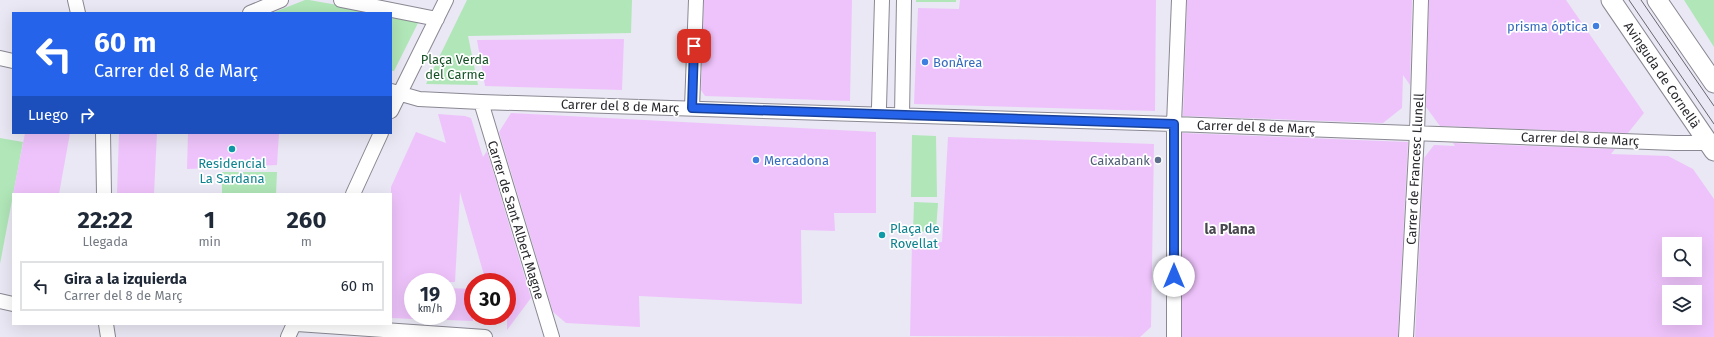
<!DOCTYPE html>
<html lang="es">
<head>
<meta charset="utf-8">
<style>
	:root { --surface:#fff; --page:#f2f2f3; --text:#1f2937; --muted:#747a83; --line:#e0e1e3 }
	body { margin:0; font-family:"Fira Sans",sans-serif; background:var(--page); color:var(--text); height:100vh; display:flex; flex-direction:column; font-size:15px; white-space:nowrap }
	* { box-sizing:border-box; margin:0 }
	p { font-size:13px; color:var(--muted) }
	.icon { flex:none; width:22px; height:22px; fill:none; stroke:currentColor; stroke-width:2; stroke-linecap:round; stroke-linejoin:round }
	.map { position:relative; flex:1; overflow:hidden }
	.drawer { position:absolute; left:12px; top:193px; width:380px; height:132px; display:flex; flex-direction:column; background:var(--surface); border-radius:0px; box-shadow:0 4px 16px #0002 }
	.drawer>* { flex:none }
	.hud { position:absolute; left:12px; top:12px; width:380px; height:122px; border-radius:0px; box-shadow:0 4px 16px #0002; background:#2563eb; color:#fff; overflow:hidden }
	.fabs { position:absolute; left:1662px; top:237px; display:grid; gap:8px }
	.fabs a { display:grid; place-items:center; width:40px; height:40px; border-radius:0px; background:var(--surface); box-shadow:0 4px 16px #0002; font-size:20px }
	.speed { position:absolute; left:404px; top:273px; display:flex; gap:8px; font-size:20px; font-weight:700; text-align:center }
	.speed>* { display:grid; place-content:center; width:52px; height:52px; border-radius:50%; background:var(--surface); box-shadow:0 4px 16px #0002; line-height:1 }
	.speed small { font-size:10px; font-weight:400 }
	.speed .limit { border:6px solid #d22; background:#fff; color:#111 }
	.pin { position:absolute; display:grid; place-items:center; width:34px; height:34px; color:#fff; margin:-17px; border-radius:8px; box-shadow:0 2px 6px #0006 }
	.me { position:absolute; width:44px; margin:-22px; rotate:0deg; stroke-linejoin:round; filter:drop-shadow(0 0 3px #0008) }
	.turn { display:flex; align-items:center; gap:14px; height:84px; padding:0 16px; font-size:18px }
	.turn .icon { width:52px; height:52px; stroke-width:2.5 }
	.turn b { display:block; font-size:28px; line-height:34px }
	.then { display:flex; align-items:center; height:38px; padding:0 16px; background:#0003; gap:8px; font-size:15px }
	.eta { display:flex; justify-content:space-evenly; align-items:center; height:68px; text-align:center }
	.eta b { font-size:24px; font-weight:700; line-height:28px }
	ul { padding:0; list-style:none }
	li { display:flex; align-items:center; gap:12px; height:50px; margin:0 8px 6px; padding:0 8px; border:2px solid var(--line); border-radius:0px }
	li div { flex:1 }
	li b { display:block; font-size:15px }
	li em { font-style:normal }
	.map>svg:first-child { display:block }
	.green { fill:#b0e6b8 }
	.building { fill:#eec3fb; fill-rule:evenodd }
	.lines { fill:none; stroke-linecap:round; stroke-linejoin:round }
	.street-casing { stroke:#8a8892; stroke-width:16 }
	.secondary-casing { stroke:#8a8892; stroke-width:21 }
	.street { stroke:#fff; stroke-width:14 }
	.secondary { stroke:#fff; stroke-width:19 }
	.tram { stroke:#68676e; stroke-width:1 }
	.route-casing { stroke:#184099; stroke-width:10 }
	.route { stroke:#2563eb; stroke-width:7 }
	.shop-dot { fill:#3f7fe0; stroke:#fff; stroke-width:1.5 }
	.culture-dot { fill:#0f9aa8; stroke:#fff; stroke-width:1.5 }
	.service-dot { fill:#5c6f8a; stroke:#fff; stroke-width:1.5 }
	.labels { text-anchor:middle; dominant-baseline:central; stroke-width:3.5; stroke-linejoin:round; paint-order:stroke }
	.shop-label { font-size:13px; fill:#366cbe; stroke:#fff; text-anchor:start }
	.park-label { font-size:13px; fill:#155125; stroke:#fff }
	.street-label { font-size:13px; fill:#28272c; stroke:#fff }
	.service-label { font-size:13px; fill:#4e5e75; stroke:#fff; text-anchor:end }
	.culture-label { font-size:13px; fill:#0d838f; stroke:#fff }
	.neighbourhood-label { font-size:14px; font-weight:bold; fill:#48464f; stroke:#fff }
</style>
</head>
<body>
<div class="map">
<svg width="1714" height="337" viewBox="0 0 1714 337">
	<rect width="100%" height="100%" fill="#eae8f4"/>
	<!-- green -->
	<path class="green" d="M305,0H309L383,13H272Z
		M467,0H632L631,33L468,36L478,85L426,84Z
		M916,0H956V2H916Z
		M1684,0H1714V47Z
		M391,14L420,19L394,71H391Z
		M912,135L936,136L937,197H911Z
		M0,138L23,142L0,264Z
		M222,172H277L276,194H222Z
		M914,202L938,203L936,230L913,233Z"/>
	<!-- building -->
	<path class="building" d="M704,0H852L850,101L705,96L701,90Z
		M960,0H1156L1155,111L914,104L918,8L959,9Z
		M1187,0H1412L1410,85L1403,75L1402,108L1383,123L1183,116Z
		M1429,0H1566L1644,113L1628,133L1440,126L1426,107Z
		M624,39L622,90L485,86L477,40Z
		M511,113L876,132V213H834L835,231L801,230L802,304L639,296L640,327L566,323L553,312L499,132Z
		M438,114L465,116L471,118L483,157L487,151L531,298L507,330V282H486L460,192L455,282H413V319L391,318V187L416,132L446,143Z
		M25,133H70L59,194H13Z
		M119,133H157L154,194H117Z
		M188,133H279L277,165L187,169Z
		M1182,133L1408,142L1398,337H1182Z
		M948,137L1154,144L1151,327L1140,337L910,336L912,244L942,242Z
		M1453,143L1615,149L1611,154L1668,156L1693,169L1714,199V337H1415L1424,158L1434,145L1455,146ZM1669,244H1695V270H1669ZM1669,292H1695V318H1669Z
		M447,288L473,289V321L447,320Z"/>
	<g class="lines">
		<!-- street casing -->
		<g class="street-casing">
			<path id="street" d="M75,0L78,13
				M341,0L437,19
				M250,13L281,0
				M0,58L13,61
				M391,91L419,99L481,102L1174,124L1675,143H1714
				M481,102L552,337
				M879,107L882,0
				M692,108L696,0
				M391,111L446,0
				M902,115L904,0
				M103,133L104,194
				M353,194L381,133
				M0,301L13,304
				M106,324L108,337
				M297,324L485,337
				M288,337L294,324
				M1174,337V124L1179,0
				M1406,337L1417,133L1421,0"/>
		</g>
		<!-- secondary casing -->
		<g class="secondary-casing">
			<path id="secondary" d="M1611,0L1714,151
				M1657,0L1714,83"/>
		</g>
		<!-- street -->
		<use href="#street" class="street"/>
		<!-- secondary -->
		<use href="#secondary" class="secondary"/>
		<!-- tram -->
		<path class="tram" d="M1629,0L1714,124
			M1641,0L1714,106"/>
	</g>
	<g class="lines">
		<!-- route casing -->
		<g class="route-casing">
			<path id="route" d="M694,46L692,108L1174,124V276"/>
		</g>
		<!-- route -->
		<use href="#route" class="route"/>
	</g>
	<!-- markers -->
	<g class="shop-dot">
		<circle cx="1596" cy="26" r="4"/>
		<circle cx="925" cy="62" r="4"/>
		<circle cx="756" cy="160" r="4"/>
	</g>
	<g class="culture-dot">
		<circle cx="232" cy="149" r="4"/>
		<circle cx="882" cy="235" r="4"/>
	</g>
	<circle class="service-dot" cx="1158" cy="160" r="4"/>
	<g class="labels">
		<!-- shop labels -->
		<g class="shop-label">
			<text x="1588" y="26" text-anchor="end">prisma óptica</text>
			<text x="933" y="62">BonÀrea</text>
			<text x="764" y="160">Mercadona</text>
		</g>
		<!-- park labels -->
		<g class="park-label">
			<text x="455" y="59">Plaça Verda<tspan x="455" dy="15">del Carme</tspan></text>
		</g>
		<!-- street labels -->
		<g class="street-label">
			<text transform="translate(1662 75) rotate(56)">Avinguda de Cornellà</text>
			<text transform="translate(620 106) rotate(2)">Carrer del 8 de Març</text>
			<text transform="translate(1256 127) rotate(2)">Carrer del 8 de Març</text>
			<text transform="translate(1580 139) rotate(2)">Carrer del 8 de Març</text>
			<text transform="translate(1415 169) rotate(-87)">Carrer de Francesc Llunell</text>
			<text transform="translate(516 220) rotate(73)">Carrer de Sant Albert Magne</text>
		</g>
		<!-- service labels -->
		<g class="service-label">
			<text x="1150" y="160">Caixabank</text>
		</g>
		<!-- culture labels -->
		<g class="culture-label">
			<text x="232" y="163">Residencial<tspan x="232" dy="15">La Sardana</tspan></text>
			<text x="890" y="228" text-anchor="start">Plaça de<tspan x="890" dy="15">Rovellat</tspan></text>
		</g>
		<!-- neighbourhood labels -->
		<g class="neighbourhood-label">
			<text x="1230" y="229">la Plana</text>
		</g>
	</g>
</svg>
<div class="fabs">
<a><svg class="icon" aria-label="search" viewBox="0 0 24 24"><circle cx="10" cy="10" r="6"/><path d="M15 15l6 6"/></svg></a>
<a><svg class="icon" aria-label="layers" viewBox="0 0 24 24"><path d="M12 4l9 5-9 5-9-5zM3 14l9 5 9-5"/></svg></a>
</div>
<div class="speed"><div>19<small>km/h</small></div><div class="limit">30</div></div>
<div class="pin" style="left:694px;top:46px;background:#d93025"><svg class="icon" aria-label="arrive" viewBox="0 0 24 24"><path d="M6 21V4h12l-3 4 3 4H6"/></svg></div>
<svg class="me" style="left:1174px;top:276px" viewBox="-20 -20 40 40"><circle r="19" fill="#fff"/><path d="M0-13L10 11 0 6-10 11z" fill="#2563eb"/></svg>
<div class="hud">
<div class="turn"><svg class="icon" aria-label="left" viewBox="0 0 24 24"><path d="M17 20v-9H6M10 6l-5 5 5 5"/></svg><div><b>60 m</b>Carrer del 8 de Març</div></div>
<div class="then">Luego<svg class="icon" aria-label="right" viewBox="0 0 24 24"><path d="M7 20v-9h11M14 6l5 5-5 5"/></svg></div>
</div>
<section class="drawer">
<div class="eta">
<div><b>22:22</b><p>Llegada</p></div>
<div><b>1</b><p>min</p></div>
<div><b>260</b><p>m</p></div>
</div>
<ul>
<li><svg class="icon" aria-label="left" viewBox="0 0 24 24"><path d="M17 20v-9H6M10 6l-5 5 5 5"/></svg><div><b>Gira a la izquierda</b><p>Carrer del 8 de Març</p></div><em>60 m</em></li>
</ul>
</section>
</div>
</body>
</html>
